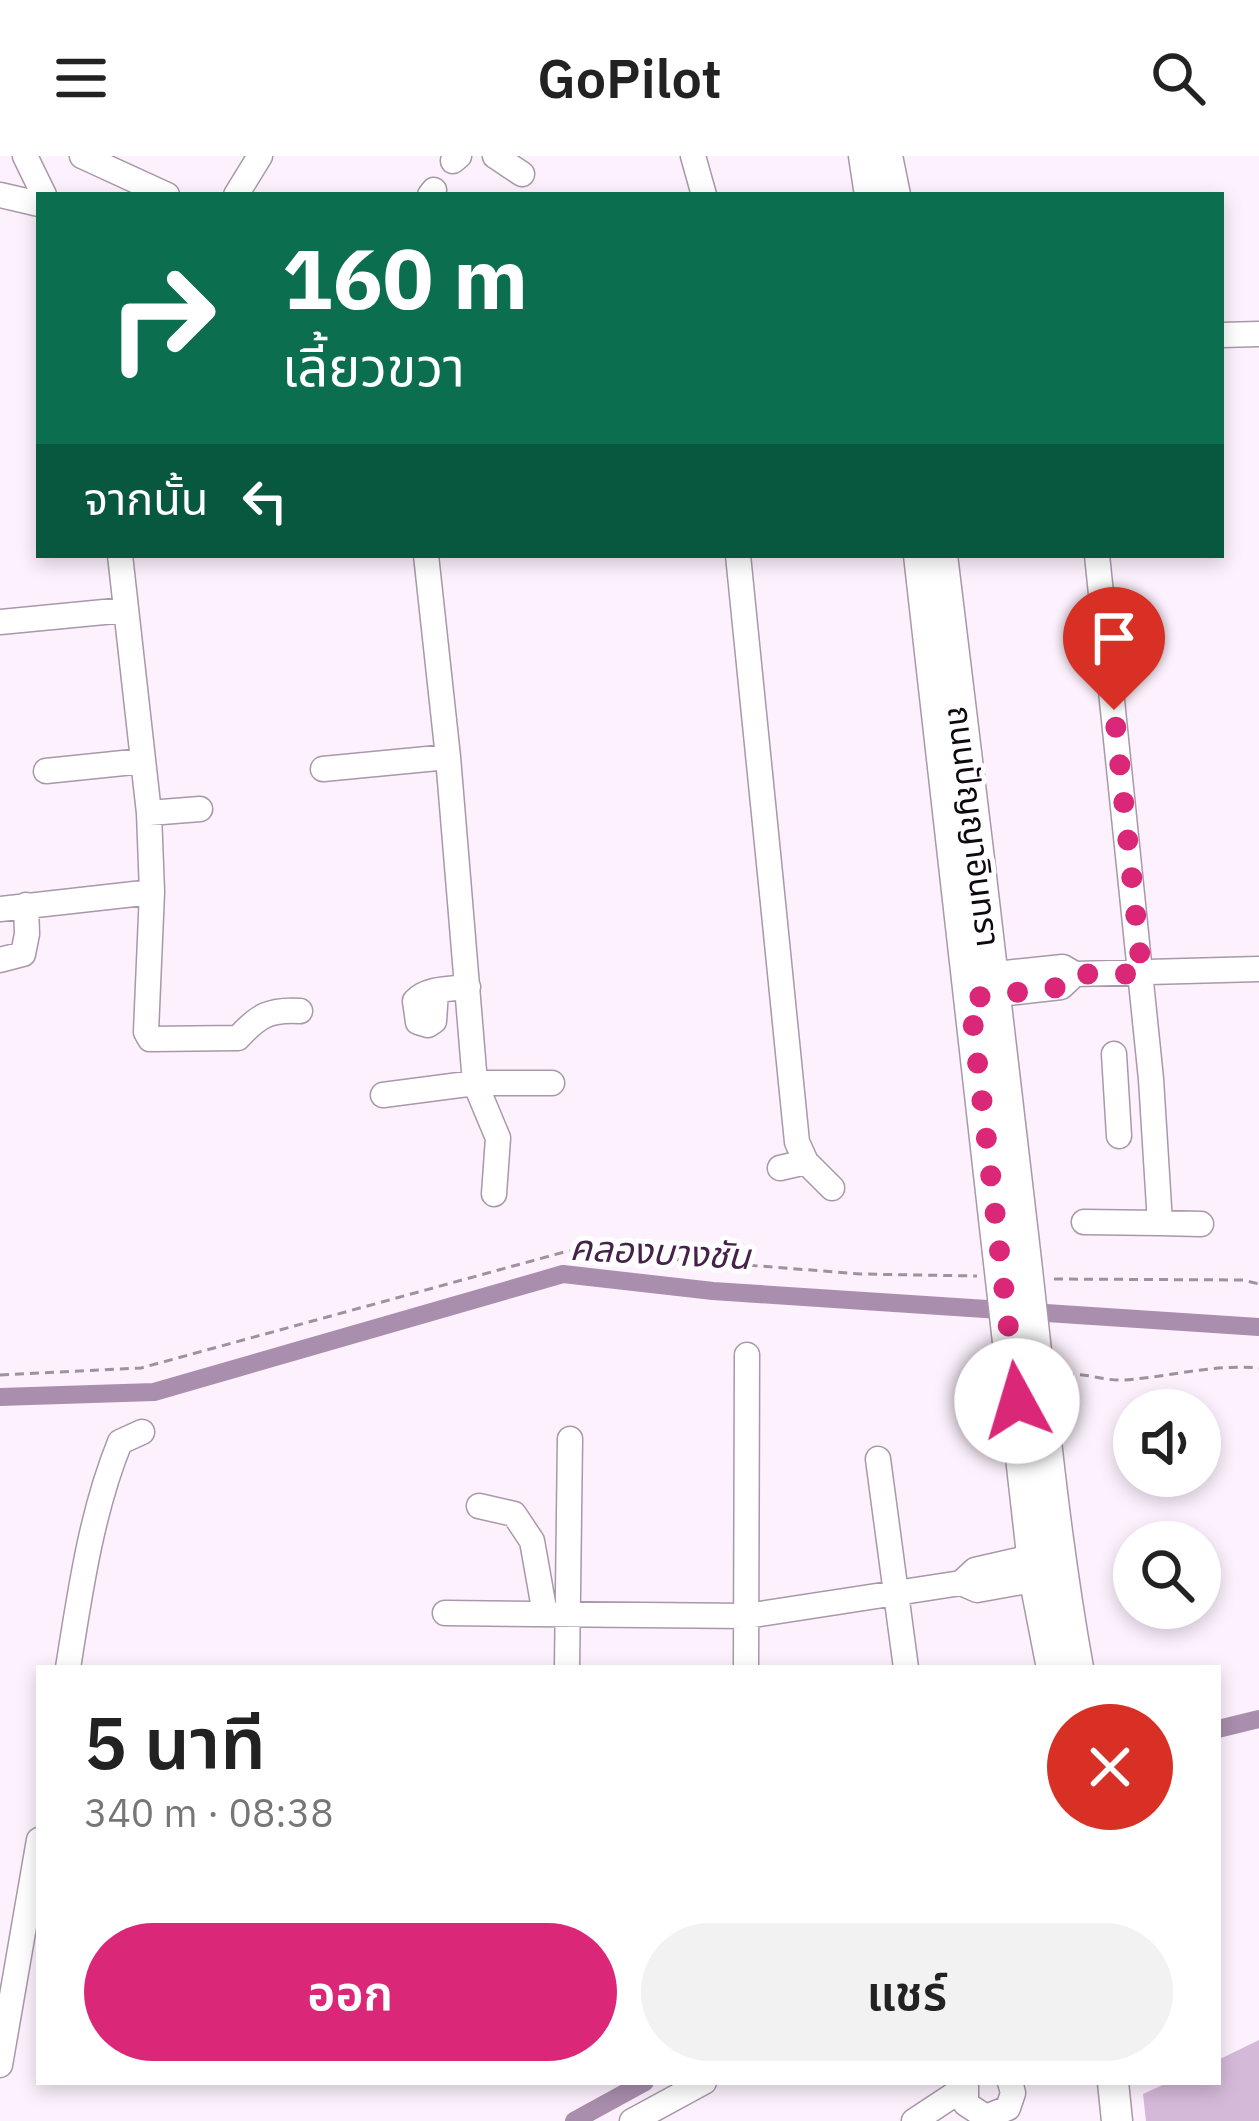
<!DOCTYPE html>
<html lang="th">
<head>
<meta charset="utf-8">
<style>
	:root { --surface:#fff; --page:#f2f2f2; --text:#222; --muted:#767676; --accent:#db2777 }
	body { margin:0; font-family:"IBM Plex Sans","Noto Sans Thai",sans-serif; background:var(--page); color:var(--text); height:100vh; display:flex; flex-direction:column; font-size:45px; white-space:nowrap }
	* { box-sizing:border-box; margin:0 }
	p { font-size:39px; color:var(--muted) }
	.icon { flex:none; width:66px; height:66px; fill:none; stroke:currentColor; stroke-width:2; stroke-linecap:round; stroke-linejoin:round }
	.map { position:relative; flex:1; overflow:hidden }
	.side { position:absolute; left:36px; top:1509px; width:1185px; height:420px; display:flex; flex-direction:column; background:var(--surface); border-radius:0px; box-shadow:0 6px 18px #0003 }
	.side>* { flex:none }
	.top-card { position:absolute; left:36px; top:36px; width:1188px; height:366px; border-radius:0px; box-shadow:0 6px 18px #0003; background:#0b6e4f; color:#fff; overflow:hidden }
	.buttons { position:absolute; left:1113px; top:1233px; display:grid; gap:24px }
	.buttons a { display:grid; place-items:center; width:108px; height:108px; border-radius:50%; background:var(--surface); box-shadow:0 6px 18px #0003; font-size:60px }
	.pin { position:absolute; display:grid; place-items:center; width:102px; height:102px; color:#fff; margin:-123px -51px; border-radius:50% 50% 50% 0; rotate:-45deg; box-shadow:0 0 12px #0007 }
	.pin .icon { rotate:45deg }
	.me { position:absolute; width:132px; margin:-66px; rotate:354deg; stroke-linejoin:round; filter:drop-shadow(0 0 9px #0008) }
	.turn { display:flex; align-items:center; gap:42px; height:252px; padding:0 48px; font-size:54px }
	.turn .icon { width:156px; height:156px; stroke-width:2.5 }
	.turn b { display:block; font-size:84px; line-height:102px }
	.then { display:flex; align-items:center; height:114px; padding:0 48px; background:#0003; gap:24px; font-size:45px }
	.round { display:grid; place-items:center; flex:none; width:126px; height:126px; border-radius:63px; background:var(--page) }
	.head { display:flex; align-items:center; justify-content:space-between; height:204px; padding:0 48px }
	h1 { font-size:72px; font-weight:600; line-height:90px }
	.cta { display:flex; gap:24px; margin-top:auto; padding:24px 48px }
	.cta a { flex:1; height:138px; border-radius:72px; background:var(--accent); color:#fff; font-size:48px; font-weight:600; line-height:138px; text-align:center }
	.cta a+a { background:var(--page); color:var(--text) }
	header { display:flex; justify-content:space-between; align-items:center; height:156px; padding:0 48px; background:var(--surface); font-size:54px; font-weight:600 }
	.map>svg:first-child { display:block }
	.forest { fill:#d5b9d9 }
	.lines { fill:none; stroke-linecap:round; stroke-linejoin:round }
	.canal { stroke:#a98ead; stroke-width:18 }
	.minor-casing { stroke:#a898aa; stroke-width:27 }
	.major-casing { stroke:#a898aa; stroke-width:33 }
	.path { stroke:#9c939d; stroke-width:3; stroke-dasharray:9 6; stroke-linecap:butt }
	.minor { stroke:#fff; stroke-width:24 }
	.major { stroke:#fff; stroke-width:30 }
	.route { stroke:#db2777; stroke-width:21; stroke-dasharray:0 37.8 }
	.labels { text-anchor:middle; dominant-baseline:central; stroke-width:10; stroke-linejoin:round; paint-order:stroke }
	.street-label { font-size:33px; fill:#0f090f; stroke:#fff }
	.water-label { font-size:36px; font-style:italic; fill:#46224b; stroke:#fff }
</style>
</head>
<body>
<header><svg class="icon" aria-label="menu" viewBox="0 0 24 24"><path d="M4 6h16M4 12h16M4 18h16"/></svg>GoPilot<svg class="icon" aria-label="search" viewBox="0 0 24 24"><circle cx="10" cy="10" r="6"/><path d="M15 15l6 6"/></svg></header>
<div class="map">
<svg width="1259" height="1965" viewBox="0 0 1259 1965">
	<rect width="100%" height="100%" fill="#fcf1fd"/>
	<!-- forest -->
	<path class="forest" d="M1259,1884V1965H1146L1143,1938L1169,1926H1218V1904Z"/>
	<g class="lines">
		<!-- canal -->
		<path class="canal" d="M0,1241L154,1236L563,1118L713,1135L1259,1171
			M1218,1573L1259,1563
			M574,1965L645,1926"/>
		<!-- minor casing -->
		<g class="minor-casing">
			<path id="minor" d="M25,0L44,39
				M82,0L167,39
				M495,0L522,18
				M693,0L704,39
				M453,5L459,0
				M0,39L39,48
				M236,39L260,0
				M430,39L434,34
				M1221,179L1259,178
				M426,399L448,601L475,927L498,982L494,1038
				M738,399L797,986L806,1006L832,1032
				M0,466L125,454
				M323,613L448,601
				M46,615L143,605
				M149,657L200,653
				M152,736L146,876L150,883L238,882C258,860 269,853 300,855
				M0,753L152,736L149,657L120,399
				M0,804L23,798L27,778L26,749
				M976,820L1063,811L1075,818L1259,813
				M436,836L434,865L428,869L418,866L415,845C427,832 451,833 468,831
				M981,840L1061,831L1075,818
				M1114,898L1119,980
				M383,939L475,927H552
				M780,1012L806,1006
				M1084,1066L1160,1067L1151,923L1097,399
				M1160,1067L1201,1068
				M878,1303L906,1512
				M479,1350L514,1358L532,1385L545,1458
				M961,1427L975,1414L1048,1397
				M445,1457L747,1460L961,1427L977,1434L1049,1421
				M68,1512C80,1437 91,1357 120,1286L142,1276
				M567,1512L570,1283
				M746,1512L747,1199
				M0,1909L39,1684
				M966,1926V1948L986,1961L1008,1952L1013,1937L1010,1926
				M632,1965L704,1926
				M914,1965L964,1932"/>
		</g>
		<!-- major casing -->
		<g class="major-casing">
			<path id="major" d="M864,0L870,39
				M887,0L895,39
				M919,399L1035,1425L1052,1512
				M942,399C971,631 998,864 1025,1096C1041,1235 1053,1374 1078,1512
				M1113,1926L1117,1965"/>
		</g>
		<!-- path -->
		<path class="path" d="M1054,1123L1243,1124L1259,1128
			M0,1219L141,1212L568,1095L861,1118L977,1120
			M1065,1219C1085,1216 1103,1225 1123,1224C1169,1221 1212,1208 1259,1212"/>
		<!-- minor -->
		<use href="#minor" class="minor"/>
		<!-- major -->
		<use href="#major" class="major"/>
	</g>
	<g class="lines">
		<!-- route -->
		<path class="route" d="M1017,1245L970,842L1061,831L1075,818H1142L1114,554"/>
	</g>
	<g class="labels">
		<!-- street labels -->
		<g class="street-label">
			<text transform="translate(975 670) rotate(83)">ถนนปัญญาอินทรา</text>
		</g>
		<!-- water labels -->
		<g class="water-label">
			<text transform="translate(660 1095) rotate(3)">คลองบางชัน</text>
		</g>
	</g>
</svg>
<div class="buttons">
<a><svg class="icon" aria-label="sound" viewBox="0 0 24 24"><path d="M4 9h4l5-4v14l-5-4H4zM17 9q2 3 0 6"/></svg></a>
<a><svg class="icon" aria-label="search" viewBox="0 0 24 24"><circle cx="10" cy="10" r="6"/><path d="M15 15l6 6"/></svg></a>
</div>
<div class="pin" style="left:1114px;top:554px;background:#d93025"><svg class="icon" aria-label="arrive" viewBox="0 0 24 24"><path d="M6 21V4h12l-3 4 3 4H6"/></svg></div>
<svg class="me" style="left:1017px;top:1245px" viewBox="-20 -20 40 40"><circle r="19" fill="#fff"/><path d="M0-13L10 11 0 6-10 11z" fill="#db2777"/></svg>
<div class="top-card">
<div class="turn"><svg class="icon" aria-label="right" viewBox="0 0 24 24"><path d="M7 20v-9h11M14 6l5 5-5 5"/></svg><div><b>160 m</b>เลี้ยวขวา</div></div>
<div class="then">จากนั้น<svg class="icon" aria-label="left" viewBox="0 0 24 24"><path d="M17 20v-9H6M10 6l-5 5 5 5"/></svg></div>
</div>
<section class="side">
<div class="head"><div><h1>5 นาที</h1><p>340 m · 08:38</p></div><a class="round" style="background:#d93025;color:#fff"><svg class="icon" aria-label="close" viewBox="0 0 24 24"><path d="M6 6l12 12M18 6L6 18"/></svg></a></div>
<div class="cta"><a>ออก</a><a>แชร์</a></div>
</section>
</div>
</body>
</html>
